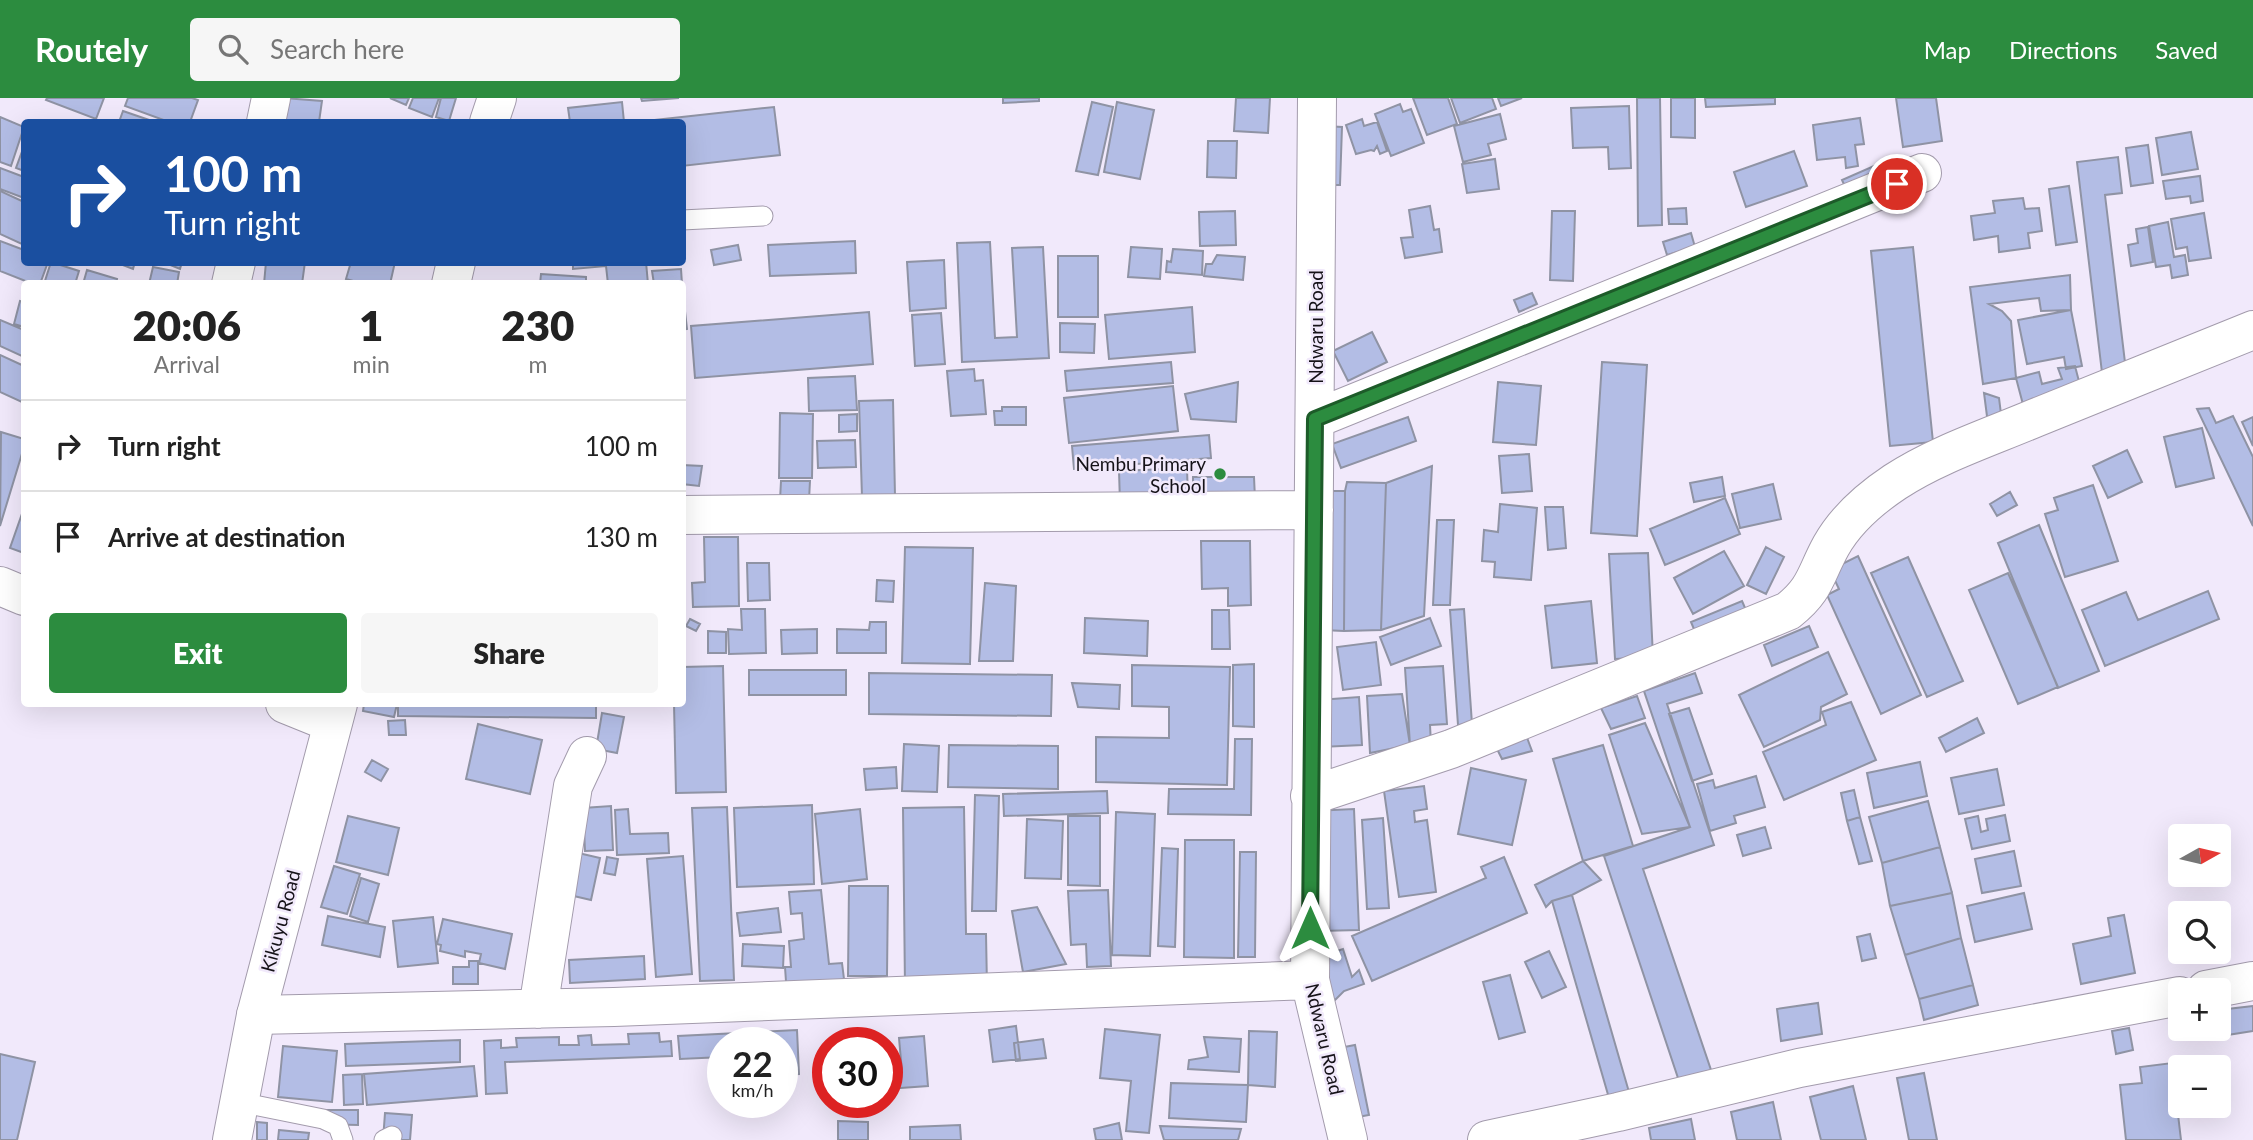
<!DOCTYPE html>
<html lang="en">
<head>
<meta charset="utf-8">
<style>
	:root { --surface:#fff; --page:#f6f6f6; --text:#222; --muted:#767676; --line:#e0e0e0; --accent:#2c8c3f }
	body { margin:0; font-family:Lato,sans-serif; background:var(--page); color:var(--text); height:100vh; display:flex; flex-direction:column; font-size:26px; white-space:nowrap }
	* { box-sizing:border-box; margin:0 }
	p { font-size:23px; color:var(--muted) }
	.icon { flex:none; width:38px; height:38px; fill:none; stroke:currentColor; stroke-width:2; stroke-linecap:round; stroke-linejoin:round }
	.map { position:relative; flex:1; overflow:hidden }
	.details { position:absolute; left:21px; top:182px; width:665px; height:427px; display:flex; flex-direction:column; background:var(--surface); border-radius:7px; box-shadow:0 7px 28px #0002 }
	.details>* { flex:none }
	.top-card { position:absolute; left:21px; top:21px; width:665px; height:147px; border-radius:7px; box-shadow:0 7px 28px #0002; background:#1a4fa0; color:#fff; overflow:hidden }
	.needle { width:46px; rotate:82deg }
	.controls { position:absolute; left:2168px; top:726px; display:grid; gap:14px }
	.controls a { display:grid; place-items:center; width:63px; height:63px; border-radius:7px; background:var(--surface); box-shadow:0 7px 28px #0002; font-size:35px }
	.speed { position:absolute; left:707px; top:929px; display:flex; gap:14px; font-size:35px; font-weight:700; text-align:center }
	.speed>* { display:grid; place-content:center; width:91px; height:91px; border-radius:50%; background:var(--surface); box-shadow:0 7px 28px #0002; line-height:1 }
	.speed small { font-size:18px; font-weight:400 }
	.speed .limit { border:10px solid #d22; background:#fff; color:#111 }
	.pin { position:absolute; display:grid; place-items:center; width:60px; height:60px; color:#fff; margin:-30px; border:4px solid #fff; border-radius:50%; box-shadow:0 2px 7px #0007 }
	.me { position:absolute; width:77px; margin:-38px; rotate:0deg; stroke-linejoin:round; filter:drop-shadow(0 0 5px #0008) }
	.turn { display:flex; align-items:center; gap:24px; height:147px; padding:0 28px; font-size:32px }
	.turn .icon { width:91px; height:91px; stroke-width:2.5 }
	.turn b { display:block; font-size:49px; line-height:60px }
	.eta { display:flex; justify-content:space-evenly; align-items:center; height:119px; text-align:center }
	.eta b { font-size:42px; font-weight:800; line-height:49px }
	.cta { display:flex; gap:14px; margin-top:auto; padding:14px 28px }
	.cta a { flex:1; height:80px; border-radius:7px; background:var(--accent); color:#fff; font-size:28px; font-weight:800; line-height:80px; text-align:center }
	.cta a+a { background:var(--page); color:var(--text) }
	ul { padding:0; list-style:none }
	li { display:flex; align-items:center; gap:21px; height:91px; padding:0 28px; border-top:2px solid var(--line) }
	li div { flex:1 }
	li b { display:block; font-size:26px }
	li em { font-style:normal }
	header { display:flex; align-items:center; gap:42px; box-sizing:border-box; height:98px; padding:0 35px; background:var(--accent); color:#fff }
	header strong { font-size:33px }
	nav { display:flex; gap:38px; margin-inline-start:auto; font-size:24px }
	.search { width:490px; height:63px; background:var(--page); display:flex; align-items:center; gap:18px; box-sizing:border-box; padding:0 24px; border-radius:7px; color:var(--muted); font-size:26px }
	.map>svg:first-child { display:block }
	.building { fill:#b3bde5; stroke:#8f93a4; stroke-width:2 }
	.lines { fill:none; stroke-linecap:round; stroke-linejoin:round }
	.service-casing { stroke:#a39bac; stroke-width:21 }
	.minor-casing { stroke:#a39bac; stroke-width:40 }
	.secondary-casing { stroke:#a39bac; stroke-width:40 }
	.service { stroke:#fff; stroke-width:19 }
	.minor { stroke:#fff; stroke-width:38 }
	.secondary { stroke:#fff; stroke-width:38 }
	.route-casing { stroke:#1d5b29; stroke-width:18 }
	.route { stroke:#2c8c3f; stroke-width:12 }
	.poi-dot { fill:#2c8c3f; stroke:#f1e9fb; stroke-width:2.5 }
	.labels { text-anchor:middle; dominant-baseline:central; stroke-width:5; stroke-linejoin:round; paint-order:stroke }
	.street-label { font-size:19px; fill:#151218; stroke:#f1e9fb }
	.poi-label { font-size:19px; fill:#151218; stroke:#f1e9fb; text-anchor:end }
</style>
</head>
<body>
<header>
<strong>Routely</strong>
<div class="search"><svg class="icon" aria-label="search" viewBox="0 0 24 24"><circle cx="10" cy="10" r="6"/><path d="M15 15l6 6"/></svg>Search here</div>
<nav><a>Map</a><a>Directions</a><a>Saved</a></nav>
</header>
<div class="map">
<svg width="2253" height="1042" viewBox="0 0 2253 1042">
	<rect width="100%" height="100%" fill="#f1e9fb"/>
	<!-- building -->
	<path class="building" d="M47,0H104L96,21L46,2Z
		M128,0H192L198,2L190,24H169L125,8Z
		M284,0L322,3L319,24H281Z
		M390,0H409L406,7Z
		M413,0H439L432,19L409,10Z
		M441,0H456L449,23L436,19Z
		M641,0H679L642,3Z
		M1003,0H1039V3L1003,5Z
		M1236,0H1270L1268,35L1234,33Z
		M1413,0H1448L1457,26L1427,37Z
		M1451,0H1492L1496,11L1460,25Z
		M1498,0H1522L1501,8Z
		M1637,0H1660L1662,127L1638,128Z
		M1671,0H1695V40L1671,39Z
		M1705,0H1775V6L1706,9Z
		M1896,0H1936L1942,43L1903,49Z
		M622,4L624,24H570L568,10Z
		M1092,4L1113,9L1098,77L1076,73Z
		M1117,4L1154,12L1140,81L1104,74Z
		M1400,6L1403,14L1411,11L1424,45L1391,58L1375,16Z
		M1629,8L1631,70L1609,71L1608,49L1573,50L1571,10Z
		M774,9L780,57L682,68V24H636Z
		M123,13L155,24H119Z
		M1500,16L1506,41L1488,46L1491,57L1463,64L1454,28Z
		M0,19L24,29L11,68L0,64Z
		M1860,20L1864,46L1855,47L1858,68L1846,70L1845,59L1817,62L1813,27Z
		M1362,21L1364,28L1377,24L1387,53L1380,56L1377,48L1374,53L1371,52L1356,56L1346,27Z
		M1324,28L1342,29L1340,87H1322Z
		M2191,34L2198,71L2162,77L2156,40Z
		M1208,43H1237L1236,80L1207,79Z
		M2148,47L2153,85L2131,88L2126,50Z
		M24,48V73L16,70Z
		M1794,53L1807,88L1746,109L1734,74Z
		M2118,59L2122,95L2105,97L2126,273L2103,283L2077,64Z
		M1495,61L1499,91L1467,95L1462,66Z
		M1883,64L1892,83L1851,102L1842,82Z
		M0,70L24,79V100L0,91Z
		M2200,78L2203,103L2191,105L2190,98L2166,101L2163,83Z
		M2069,88L2077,144L2056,147L2049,91Z
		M0,93L24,104V147L0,136Z
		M2023,100L2025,111L2039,110L2042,133L2028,135L2030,150L1999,154L1998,138L1974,142L1971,118L1995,115L1993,103Z
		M1430,108L1434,132L1439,131L1442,154L1405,160L1401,140L1413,139L1409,112Z
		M1686,110L1687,126H1669L1668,111Z
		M1235,113L1236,147L1200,148L1199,114Z
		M1552,113H1575L1573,183L1550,182Z
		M2204,115L2211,160L2189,163L2187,149L2176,151L2171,121Z
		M2168,124L2174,159L2185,157L2188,177L2172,180L2170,167L2156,169L2149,128Z
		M2148,129L2153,164L2131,168L2128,147L2138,145L2136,131Z
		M1691,135L1695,149L1667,157L1663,144Z
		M0,143L24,152V164H48L40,186H33L0,173Z
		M855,143L856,175L770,178L768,147Z
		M990,144L995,240L1017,239L1012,150L1043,149L1049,260L962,264L957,145Z
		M738,147L741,162L714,167L711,152Z
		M1131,149L1162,151L1160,181L1128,179Z
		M1913,149L1933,344L1890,348L1871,153Z
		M1173,151L1203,153L1202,177L1166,174L1167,163L1171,164Z
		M1217,157L1245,159L1243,182L1204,178L1206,166H1212Z
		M1058,158H1098V219H1058Z
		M944,162L946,210L910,213L907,164Z
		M51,164L79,173L75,186H44Z
		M115,164H135L133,171Z
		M163,164H182L180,171Z
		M266,164H305L302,186H264Z
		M351,164H395L390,186H364L346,181Z
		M573,164H646L648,186H608L606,168L573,171Z
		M153,169L179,174L177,186H149Z
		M681,171L682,186H654L652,173Z
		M87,172L117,181L116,186H83Z
		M541,176L586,179V186H540Z
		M2070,177L2071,212L2041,213L2039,200L1989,206L2002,213L2011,223L2016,280L1983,286L1970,189Z
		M682,187L687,231L682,232Z
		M1532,195L1537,206L1519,214L1514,202Z
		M20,203L24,204V229L14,226Z
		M1192,209L1195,254L1109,261L1105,217Z
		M2071,212L2082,268L2066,271L2064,259L2027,266L2018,222Z
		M869,214L873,266L695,280L691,228Z
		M941,215L945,266L915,268L912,217Z
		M0,222L24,232V259L0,248Z
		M1060,225L1095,226L1094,255L1060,254Z
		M1372,234L1387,264L1348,283L1333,253Z
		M0,257L24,268V305L0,294Z
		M1171,264L1173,285L1067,293L1065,273Z
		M1602,264L1647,267L1637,438L1591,435Z
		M2075,268L2083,299L2025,314L2016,280L2039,274L2042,286L2062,281L2058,270Z
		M974,271L975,283L983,282L986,316L951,318L947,273Z
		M855,278L857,312L809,313L808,280Z
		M1238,284L1236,324L1191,321L1185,296Z
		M1498,284L1541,288L1536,347L1493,344Z
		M1173,288L1178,333L1069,345L1064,300Z
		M1984,295L1999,300L2002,324L1988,326Z
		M893,302L895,398L862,399L859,303Z
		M1002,309H1026V327H995L994,313H1002Z
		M2209,310L2216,325L2233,318L2253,359V428L2197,311Z
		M780,315L813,316L812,380H779Z
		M857,316V333L839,334V317Z
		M1408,319L1416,343L1341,370L1332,346Z
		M2253,319V348L2242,324Z
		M2202,330L2214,380L2176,389L2164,339Z
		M1,334L24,341V349L0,428Z
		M1209,337L1211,360L1074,371L1072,348Z
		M855,342L856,369L818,370L817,343Z
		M2127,352L2142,384L2108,400L2093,368Z
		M1529,356L1532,393L1502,395L1499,358Z
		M682,367L702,368L699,388L682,386Z
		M1432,368L1424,518L1381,532L1386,385Z
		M1187,370L1188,402L1120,405L1119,373Z
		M1193,379H1254L1255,401L1193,402Z
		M1722,379L1725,398L1694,404L1690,385Z
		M781,383H810L809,402H780Z
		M1347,384L1386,385L1381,532L1344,533L1345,393Z
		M1773,386L1781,421L1740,430L1732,396Z
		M2093,387L2118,463L2065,479L2045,416L2058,412L2054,400Z
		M1324,393H1345L1344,533L1323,532Z
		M2010,394L2017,407L1997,418L1990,406Z
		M1725,400L1740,436L1665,467L1650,431Z
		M1500,406L1537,410L1531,482L1494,479L1495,464L1482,463L1484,432L1498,434Z
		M1545,409H1563L1566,450L1548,452Z
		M24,410V455L10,450Z
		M1437,422H1454L1450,507H1433Z
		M2039,427L2099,573L2058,590L1998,445Z
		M704,439H738L739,508L693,509L692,485L705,484Z
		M1201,443H1250L1251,507L1228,508V490L1202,491Z
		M905,449L973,450L970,566L902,565Z
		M1766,449L1784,459L1766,496L1747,487Z
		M1724,453L1744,488L1693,516L1674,480Z
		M1648,455L1653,559L1615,561L1609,456Z
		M1858,458L1921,597L1881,616L1827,497L1839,491L1830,472Z
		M1908,459L1963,583L1927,599L1871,475Z
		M747,465H769L770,502L748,503Z
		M2008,475L2058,589L2018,606L1969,492Z
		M877,482L894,483L893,504L876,503Z
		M985,485L1016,488L1013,563H979Z
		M2208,493L2219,521L2105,568L2082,512L2126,494L2138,522Z
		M1591,503L1597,565L1552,570L1545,508Z
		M1742,503L1749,519L1698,541L1691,524Z
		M741,511H765L766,555L729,556L728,531L742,532Z
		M1464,511L1472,626L1458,627L1450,512Z
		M1212,512H1229L1230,551H1212Z
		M1085,520L1148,523L1147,558L1084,555Z
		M1430,520L1441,548L1391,567L1380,539Z
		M690,521L700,526L696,533L686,528Z
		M870,524H886V555H837V531L869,532Z
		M1809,528L1818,549L1772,568L1764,547Z
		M817,531V555L782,556L781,532Z
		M708,533L726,534V555H708Z
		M1376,544L1381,587L1343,592L1337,549Z
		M1828,554L1847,596L1821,609L1820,622L1764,649L1739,597Z
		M1254,566V629L1233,628V567Z
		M1132,567L1230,569L1227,687L1096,684V639L1169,640V609L1132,608Z
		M723,568L726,694L676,695L674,606H682V569Z
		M1443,568L1447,626L1430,627L1431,646L1410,647L1405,570Z
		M749,572H846V597H749Z
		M869,575L1052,577L1051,618L869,616Z
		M1695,575L1702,595L1667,606L1714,747L1643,771L1711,972L1679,983L1604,758L1690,729L1644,593Z
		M1072,585L1120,587L1119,611L1078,609Z
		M1402,596L1410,647L1370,655L1367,598Z
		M1637,598L1645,620L1611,631L1601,610Z
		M1359,599L1362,647L1321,649L1319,602Z
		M1851,604L1876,662L1784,702L1763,654L1826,627L1822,614Z
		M364,606H397L394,619L363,613Z
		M398,606H596V620L398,618Z
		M1689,610L1712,676L1692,683L1669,616Z
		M602,615L624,619L617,655L596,651Z
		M1977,620L1984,635L1946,654L1939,640Z
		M405,622L406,637H389L388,623Z
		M1645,625L1690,729L1642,736L1609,637Z
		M478,626L542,642L530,696L466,681Z
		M1526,637L1532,653L1502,661L1496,649Z
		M1235,641H1252L1251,717L1168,716L1169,691H1234Z
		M904,646L939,648L937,694L902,693Z
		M949,647L1058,648V691L948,689Z
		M1603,647L1633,748L1583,763L1553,661Z
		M372,662L388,671L381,683L365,674Z
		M1920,664L1927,698L1874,710L1867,675Z
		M896,669L897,690L866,692L864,671Z
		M1471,670L1526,682L1512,747L1458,736Z
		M1997,671L2004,707L1959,716L1951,680Z
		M1756,678L1765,709L1734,718L1736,725L1710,733L1697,686L1713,682L1715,690Z
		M1424,688L1427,711L1414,713L1415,724L1427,722L1436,794L1399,799L1384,693Z
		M1854,692L1860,719L1847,723L1841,695Z
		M1107,693L1108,715L1004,718L1003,696Z
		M975,697L999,698L996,813H972Z
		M1928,703L1940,749L1882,765L1869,719Z
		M812,707L814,786L737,789L734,710Z
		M611,708L613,752L585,753L583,710Z
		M727,709L734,882L700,883L692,710Z
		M964,709L966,836H986L987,889H905L903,710Z
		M628,711L630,736L668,735L669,755L617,757L615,712Z
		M860,711L867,781L822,786L815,716Z
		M1354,711L1359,832L1319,833L1313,713Z
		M1116,714L1155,716L1150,858L1112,857Z
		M2005,717L2010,743L1972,751L1965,721L1978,718L1981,734L1988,732L1986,721Z
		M348,718L399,730L388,777L336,764Z
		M1068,718H1100V788L1068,787Z
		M1860,719L1872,763L1859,766L1847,723Z
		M1383,720L1389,810L1367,811L1362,722Z
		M1027,721L1063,723L1061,781L1025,780Z
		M1765,729L1771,750L1743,758L1737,737Z
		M1185,742H1234V860L1184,859Z
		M1940,749L1952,795L1890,808L1882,765Z
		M1162,750L1178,751L1175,849L1158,848Z
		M2014,753L2021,788L1982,795L1975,761Z
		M574,754L600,760L591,802L565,796Z
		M1240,754H1256L1255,859H1238Z
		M683,758L692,876L656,879L647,761Z
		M607,759L618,761L615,777L604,775Z
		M1504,759L1527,815L1372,883L1352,838L1486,780L1481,769Z
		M1583,763L1601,782L1572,797L1552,803L1546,809L1535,787Z
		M334,768L360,776L347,816L321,809Z
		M361,780L379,786L368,824L350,818Z
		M849,788H888L887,878H848Z
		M821,792L829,866L842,865L844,881L787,898L785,869H791L789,843L804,841L802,815L791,816L789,794Z
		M1108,792L1111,868L1087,869L1086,846L1071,847L1068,793Z
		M1952,795L1961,840L1905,857L1890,808Z
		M2024,795L2032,831L1975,844L1967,808Z
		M1572,797L1629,994L1609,1000L1552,803Z
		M1037,809L1066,866L1023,874L1012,813Z
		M778,810L781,834L740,838L737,815Z
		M2124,817L2135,875L2081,886L2073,846L2111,838L2108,820Z
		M328,818L385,829L380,859L322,847Z
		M433,819L438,865L398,869L393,823Z
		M443,821L512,836L505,871L479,865L481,856L465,853V859L440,853L441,847L437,846Z
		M1870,836L1876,860L1862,863L1857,839Z
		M1961,840L1973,887L1919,901L1905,857Z
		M743,846L784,848L783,870L742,868Z
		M1343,851L1352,879L1359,872L1364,886L1344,893L1330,907L1316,860Z
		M1549,853L1566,889L1542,900L1525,864Z
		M644,858L645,881L570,885L569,862Z
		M469,863H478V886H453V869H469Z
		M1510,877L1525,934L1499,941L1483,884Z
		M1973,887L1978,907L1924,922L1919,901Z
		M1818,905L1822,936L1781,943L1777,911Z
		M2253,908V933L2221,938L2219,912Z
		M1016,928L1020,961L993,964L989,932Z
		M2129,930L2133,952L2116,956L2112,933Z
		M1105,931L1160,937L1149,1035L1126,1033L1131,983L1100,980Z
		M2192,931H2213L2214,933L2193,937Z
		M797,932L799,976L782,977V945H723V959L680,961L678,938Z
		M1249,933L1277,934L1275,989L1248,987Z
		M659,935L660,944L671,943L672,958L505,964L507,995L486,996L484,943L501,942V950L517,949L516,940L559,939V947H579L578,938L591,937L592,947L629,946L628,936Z
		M924,938L928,988L887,991V976L902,974L899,940Z
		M1204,939L1241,941L1239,974L1188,971L1189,962L1208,959Z
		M1043,941L1046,960L1016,963L1014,945Z
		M460,942V964L346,968L345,946Z
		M1355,947L1369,1017L1352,1020L1339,950Z
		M283,948L337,953L332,1004L278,999Z
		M0,956L35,964L17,1042H0Z
		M2172,965L2181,1042H2126L2120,987L2142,985L2140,969Z
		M474,968L477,998L367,1007L364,976Z
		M1924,975L1937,1042H1909L1897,980Z
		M362,976L363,1006L344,1007L343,977Z
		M1171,985L1248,987L1246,1024L1169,1020Z
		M1853,988L1866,1042H1821L1810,999Z
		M1773,1004L1781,1042H1737L1731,1014Z
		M317,1012H358V1027L317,1026Z
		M385,1015L412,1017L410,1042H383Z
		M1691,1021L1695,1042H1651L1649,1030Z
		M838,1023L868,1024V1042H838Z
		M257,1024L267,1025V1042H257Z
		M1119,1025L1122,1042H1096L1094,1031Z
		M960,1027L961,1042H910V1029Z
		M1160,1028L1241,1031L1238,1042H1164Z
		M279,1032L309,1035L308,1042H278Z"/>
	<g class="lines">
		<!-- service casing -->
		<g class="service-casing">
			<path id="service" d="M682,122L763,118
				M239,1004L323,1021L338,1028L343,1042
				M384,1042L392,1038"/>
		</g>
		<!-- minor casing -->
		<g class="minor-casing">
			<path id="minor" d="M1317,0L1310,882L1348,1042
				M266,24L271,0
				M231,186L236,164
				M1315,321L1922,75
				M682,417L1314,412
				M0,488L24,498
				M285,606L332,625
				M1310,698L1451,651L1788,513C1816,491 1815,477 1831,448C1845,423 1871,400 1895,384C1936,357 1990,339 2035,320C2108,291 2180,261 2253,232
				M2206,892L2253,883
				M538,911L573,688L587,658
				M256,917L614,909L1310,882
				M1487,1042L1618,1014L1799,970L2180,898"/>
		</g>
		<!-- secondary casing -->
		<g class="secondary-casing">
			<path id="secondary" d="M489,24L497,0
				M451,186L456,164
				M232,1042L256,917L338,606"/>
		</g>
		<!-- service -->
		<use href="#service" class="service"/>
		<!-- minor -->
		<use href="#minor" class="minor"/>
		<!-- secondary -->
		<use href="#secondary" class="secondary"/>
	</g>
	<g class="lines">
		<!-- route casing -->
		<g class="route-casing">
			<path id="route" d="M1310,830L1315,321L1897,86"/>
		</g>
		<!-- route -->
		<use href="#route" class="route"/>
	</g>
	<!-- markers -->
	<circle class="poi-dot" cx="1220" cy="376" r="7"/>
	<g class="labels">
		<!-- street labels -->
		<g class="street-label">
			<text transform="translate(1315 229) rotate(-90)">Ndwaru Road</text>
			<text transform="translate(280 823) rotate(-75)">Kikuyu Road</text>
			<text transform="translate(1325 941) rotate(77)">Ndwaru Road</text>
		</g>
		<!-- poi labels -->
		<g class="poi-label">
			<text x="1206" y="365">Nembu Primary<tspan x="1206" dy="22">School</tspan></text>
		</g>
	</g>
</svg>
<div class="controls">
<a><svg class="needle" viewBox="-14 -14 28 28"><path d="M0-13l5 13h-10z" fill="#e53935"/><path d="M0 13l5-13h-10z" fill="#767676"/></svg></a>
<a><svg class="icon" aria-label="search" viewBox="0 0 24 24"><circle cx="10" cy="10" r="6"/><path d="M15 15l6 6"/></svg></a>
<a>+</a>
<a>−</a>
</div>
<div class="speed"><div>22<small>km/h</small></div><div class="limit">30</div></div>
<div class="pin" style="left:1897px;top:86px;background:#d93025"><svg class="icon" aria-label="arrive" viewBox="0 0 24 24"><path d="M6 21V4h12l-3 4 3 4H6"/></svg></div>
<svg class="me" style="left:1310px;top:830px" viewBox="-20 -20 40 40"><path d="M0-17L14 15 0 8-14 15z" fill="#2c8c3f" stroke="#fff" stroke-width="4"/></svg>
<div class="top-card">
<div class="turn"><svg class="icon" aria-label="right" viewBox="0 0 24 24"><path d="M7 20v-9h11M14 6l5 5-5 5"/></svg><div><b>100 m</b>Turn right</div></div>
</div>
<section class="details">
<div class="eta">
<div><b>20:06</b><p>Arrival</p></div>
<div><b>1</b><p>min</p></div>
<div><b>230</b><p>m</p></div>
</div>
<ul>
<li><svg class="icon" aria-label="right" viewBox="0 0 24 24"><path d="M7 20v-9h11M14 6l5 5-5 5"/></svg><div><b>Turn right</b></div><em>100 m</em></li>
<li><svg class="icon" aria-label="arrive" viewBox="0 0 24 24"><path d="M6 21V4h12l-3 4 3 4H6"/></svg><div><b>Arrive at destination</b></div><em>130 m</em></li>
</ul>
<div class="cta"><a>Exit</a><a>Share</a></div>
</section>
</div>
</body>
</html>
